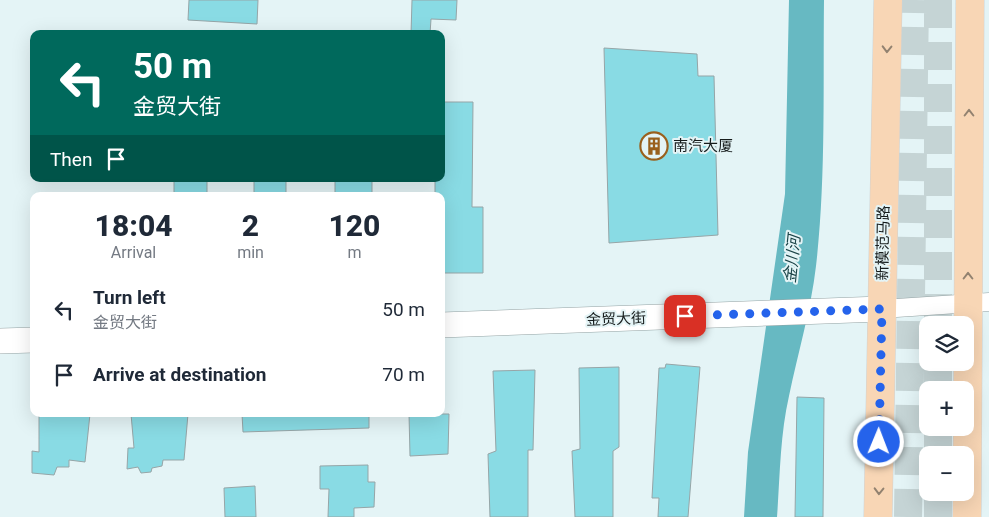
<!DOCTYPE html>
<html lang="en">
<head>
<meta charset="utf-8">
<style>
	:root { --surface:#fff; --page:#f2f2f3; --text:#1f2937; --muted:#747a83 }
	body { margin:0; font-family:Roboto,"Noto Sans SC",sans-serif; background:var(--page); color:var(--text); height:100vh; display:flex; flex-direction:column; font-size:19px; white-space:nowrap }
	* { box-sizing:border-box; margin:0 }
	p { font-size:16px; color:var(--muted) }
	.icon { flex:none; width:28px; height:28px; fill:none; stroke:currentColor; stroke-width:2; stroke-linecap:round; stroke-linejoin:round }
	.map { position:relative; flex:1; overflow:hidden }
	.drawer { position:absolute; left:30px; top:192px; width:415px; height:225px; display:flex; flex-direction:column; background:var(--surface); border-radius:10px; box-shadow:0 5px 20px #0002 }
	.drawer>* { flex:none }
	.top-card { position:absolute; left:30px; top:30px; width:415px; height:152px; border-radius:10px; box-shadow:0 5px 20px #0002; background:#00695c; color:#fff; overflow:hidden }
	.tools { position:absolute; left:919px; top:316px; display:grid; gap:10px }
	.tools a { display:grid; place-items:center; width:55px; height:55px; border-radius:10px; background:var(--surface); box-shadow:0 5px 20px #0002; font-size:25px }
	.pin { position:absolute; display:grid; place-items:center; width:42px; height:42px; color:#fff; margin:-21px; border-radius:10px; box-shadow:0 2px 8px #0006 }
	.me { position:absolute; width:55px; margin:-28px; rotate:1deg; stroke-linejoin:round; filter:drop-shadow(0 0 4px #0008) }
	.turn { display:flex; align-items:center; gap:18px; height:105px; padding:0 20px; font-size:22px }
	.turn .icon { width:65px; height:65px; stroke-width:2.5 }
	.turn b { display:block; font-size:35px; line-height:42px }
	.then { display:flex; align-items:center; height:48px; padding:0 20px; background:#0003; gap:10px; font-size:19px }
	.eta { display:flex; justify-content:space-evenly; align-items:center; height:85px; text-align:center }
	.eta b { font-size:30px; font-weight:800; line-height:35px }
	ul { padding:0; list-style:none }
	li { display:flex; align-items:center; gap:15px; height:65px; padding:0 20px }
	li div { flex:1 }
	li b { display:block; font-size:19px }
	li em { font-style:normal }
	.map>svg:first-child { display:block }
	.water { fill:#67b9c2 }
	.building { fill:#89dbe4; stroke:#96a5a7 }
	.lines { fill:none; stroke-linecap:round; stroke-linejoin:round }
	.highway-tunnel { stroke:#c5d4d5; stroke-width:28; stroke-dasharray:28 14; stroke-linecap:butt }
	.street-casing { stroke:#94a3a4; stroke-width:19 }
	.secondary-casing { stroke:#94a3a4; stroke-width:26 }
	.primary-casing { stroke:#d0d2d2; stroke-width:29 }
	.street { stroke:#fff; stroke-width:18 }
	.secondary { stroke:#fff; stroke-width:25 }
	.primary { stroke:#f8d6b5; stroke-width:28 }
	.oneway { stroke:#928270 }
	.route { stroke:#2563eb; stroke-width:9; stroke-dasharray:0 16.2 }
	.labels { text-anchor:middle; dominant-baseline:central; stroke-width:4; stroke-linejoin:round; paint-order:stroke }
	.poi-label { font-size:15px; fill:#161c1c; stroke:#e4f4f6; text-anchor:start }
	.street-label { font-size:15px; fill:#161c1c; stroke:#e4f4f6 }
	.water-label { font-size:16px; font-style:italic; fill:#1c4448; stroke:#e4f4f6 }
</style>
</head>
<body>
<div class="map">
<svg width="989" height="517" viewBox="0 0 989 517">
	<rect width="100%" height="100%" fill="#e4f4f6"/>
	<!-- water -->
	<path class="water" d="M789,0H824C823,87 826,180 816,266C811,309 798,353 789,396C780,435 780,477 777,517H744L748,452L785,194Z"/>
	<!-- building -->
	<path class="building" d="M189,0H258L257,24L188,20Z
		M412,0H457L456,20L431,19L430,34H411Z
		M604,48L697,54L698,76H714L718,235L609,243Z
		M441,102H473L472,207H483V273H444V206H441V196H435V179H441Z
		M174,179H207V196H174Z
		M254,179H286V196H254Z
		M335,179H372V196H335Z
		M666,364L700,367L688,517H658L659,498H652L659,368H665Z
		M619,367V447L613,451V517H575L572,451L580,449L579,368Z
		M535,370L533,450H528V517H490L488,454L496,451L493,371Z
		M797,397L824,398L823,517H795Z
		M39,414H90L85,462L69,460V467H57L54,475L32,473V451L39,452Z
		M131,414H188L184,460H163L162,466L152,468L151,472L141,473L138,467L127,469L128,448H134Z
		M242,414H369V428L243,432Z
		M409,414H449L448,454L410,456Z
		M368,465V482H375L374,507L354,508V517H328L329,489H320V466Z
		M255,486L256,517H225L224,488Z"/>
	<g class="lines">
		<!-- highway-tunnel -->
		<path class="highway-tunnel" d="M938,0V325
			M938,362V390
			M938,428V455
			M938,492V517
			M908,517L915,0"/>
		<!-- street casing -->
		<g class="street-casing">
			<path id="street" d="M881,309L989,302"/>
		</g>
		<!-- secondary casing -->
		<g class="secondary-casing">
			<path id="secondary" d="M441,325L881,309
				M0,341L34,340"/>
		</g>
		<!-- primary casing -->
		<g class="primary-casing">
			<path id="primary" d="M878,517L888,0
				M967,517L970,0"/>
		</g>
		<!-- street -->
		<use href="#street" class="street"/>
		<!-- secondary -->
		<use href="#secondary" class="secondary"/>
		<!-- primary -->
		<use href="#primary" class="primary"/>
	</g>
	<!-- one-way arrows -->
	<defs><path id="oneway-chevron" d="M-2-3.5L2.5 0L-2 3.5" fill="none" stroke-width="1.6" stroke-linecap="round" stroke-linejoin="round" transform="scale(1.25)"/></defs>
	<g class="oneway">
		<use href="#oneway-chevron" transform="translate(887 49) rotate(91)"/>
		<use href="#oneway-chevron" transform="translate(969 113) rotate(-90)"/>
		<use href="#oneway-chevron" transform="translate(968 276) rotate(-90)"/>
		<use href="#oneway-chevron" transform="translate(879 491) rotate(91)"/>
	</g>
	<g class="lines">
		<!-- route -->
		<path class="route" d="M685,316L882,309L879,442"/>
	</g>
	<!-- icons -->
	<defs>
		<g id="building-ring" transform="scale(1.4375)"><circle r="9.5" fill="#e4f4f6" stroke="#99601d" stroke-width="1.5"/><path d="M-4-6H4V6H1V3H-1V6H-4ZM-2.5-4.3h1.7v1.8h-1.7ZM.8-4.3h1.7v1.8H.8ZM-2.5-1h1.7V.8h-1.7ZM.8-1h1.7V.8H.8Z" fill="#99601d"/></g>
	</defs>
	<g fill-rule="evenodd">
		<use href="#building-ring" x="654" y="146"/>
	</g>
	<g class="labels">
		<!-- poi labels -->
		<g class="poi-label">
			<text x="673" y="146">南汽大厦</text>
		</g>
		<!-- street labels -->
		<g class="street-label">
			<text transform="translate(883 243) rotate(-89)">新模范马路</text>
			<text transform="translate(616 319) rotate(-2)">金贸大街</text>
		</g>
		<!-- water labels -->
		<g class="water-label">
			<text transform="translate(792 259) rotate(-84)">金川河</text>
		</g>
	</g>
</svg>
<div class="tools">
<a><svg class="icon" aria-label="layers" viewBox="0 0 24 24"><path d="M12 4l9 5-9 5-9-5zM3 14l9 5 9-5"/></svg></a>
<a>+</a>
<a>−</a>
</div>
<div class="pin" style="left:685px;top:316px;background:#d93025"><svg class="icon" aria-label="arrive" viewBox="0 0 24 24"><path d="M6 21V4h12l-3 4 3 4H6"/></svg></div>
<svg class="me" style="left:879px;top:442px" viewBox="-20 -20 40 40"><circle r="17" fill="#2563eb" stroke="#fff" stroke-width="3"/><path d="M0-11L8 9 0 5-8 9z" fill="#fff"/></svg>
<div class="top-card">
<div class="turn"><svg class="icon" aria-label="left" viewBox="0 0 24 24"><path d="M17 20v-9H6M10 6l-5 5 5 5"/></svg><div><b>50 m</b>金贸大街</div></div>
<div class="then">Then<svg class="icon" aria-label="arrive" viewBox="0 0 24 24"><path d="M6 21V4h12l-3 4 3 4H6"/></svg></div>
</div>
<section class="drawer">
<div class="eta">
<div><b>18:04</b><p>Arrival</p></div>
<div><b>2</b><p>min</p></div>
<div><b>120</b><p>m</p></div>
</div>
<ul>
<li><svg class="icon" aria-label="left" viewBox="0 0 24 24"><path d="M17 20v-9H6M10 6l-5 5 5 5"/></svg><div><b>Turn left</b><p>金贸大街</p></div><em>50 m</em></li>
<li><svg class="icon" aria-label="arrive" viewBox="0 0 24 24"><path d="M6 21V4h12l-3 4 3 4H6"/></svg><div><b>Arrive at destination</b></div><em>70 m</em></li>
</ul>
</section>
</div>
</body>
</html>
